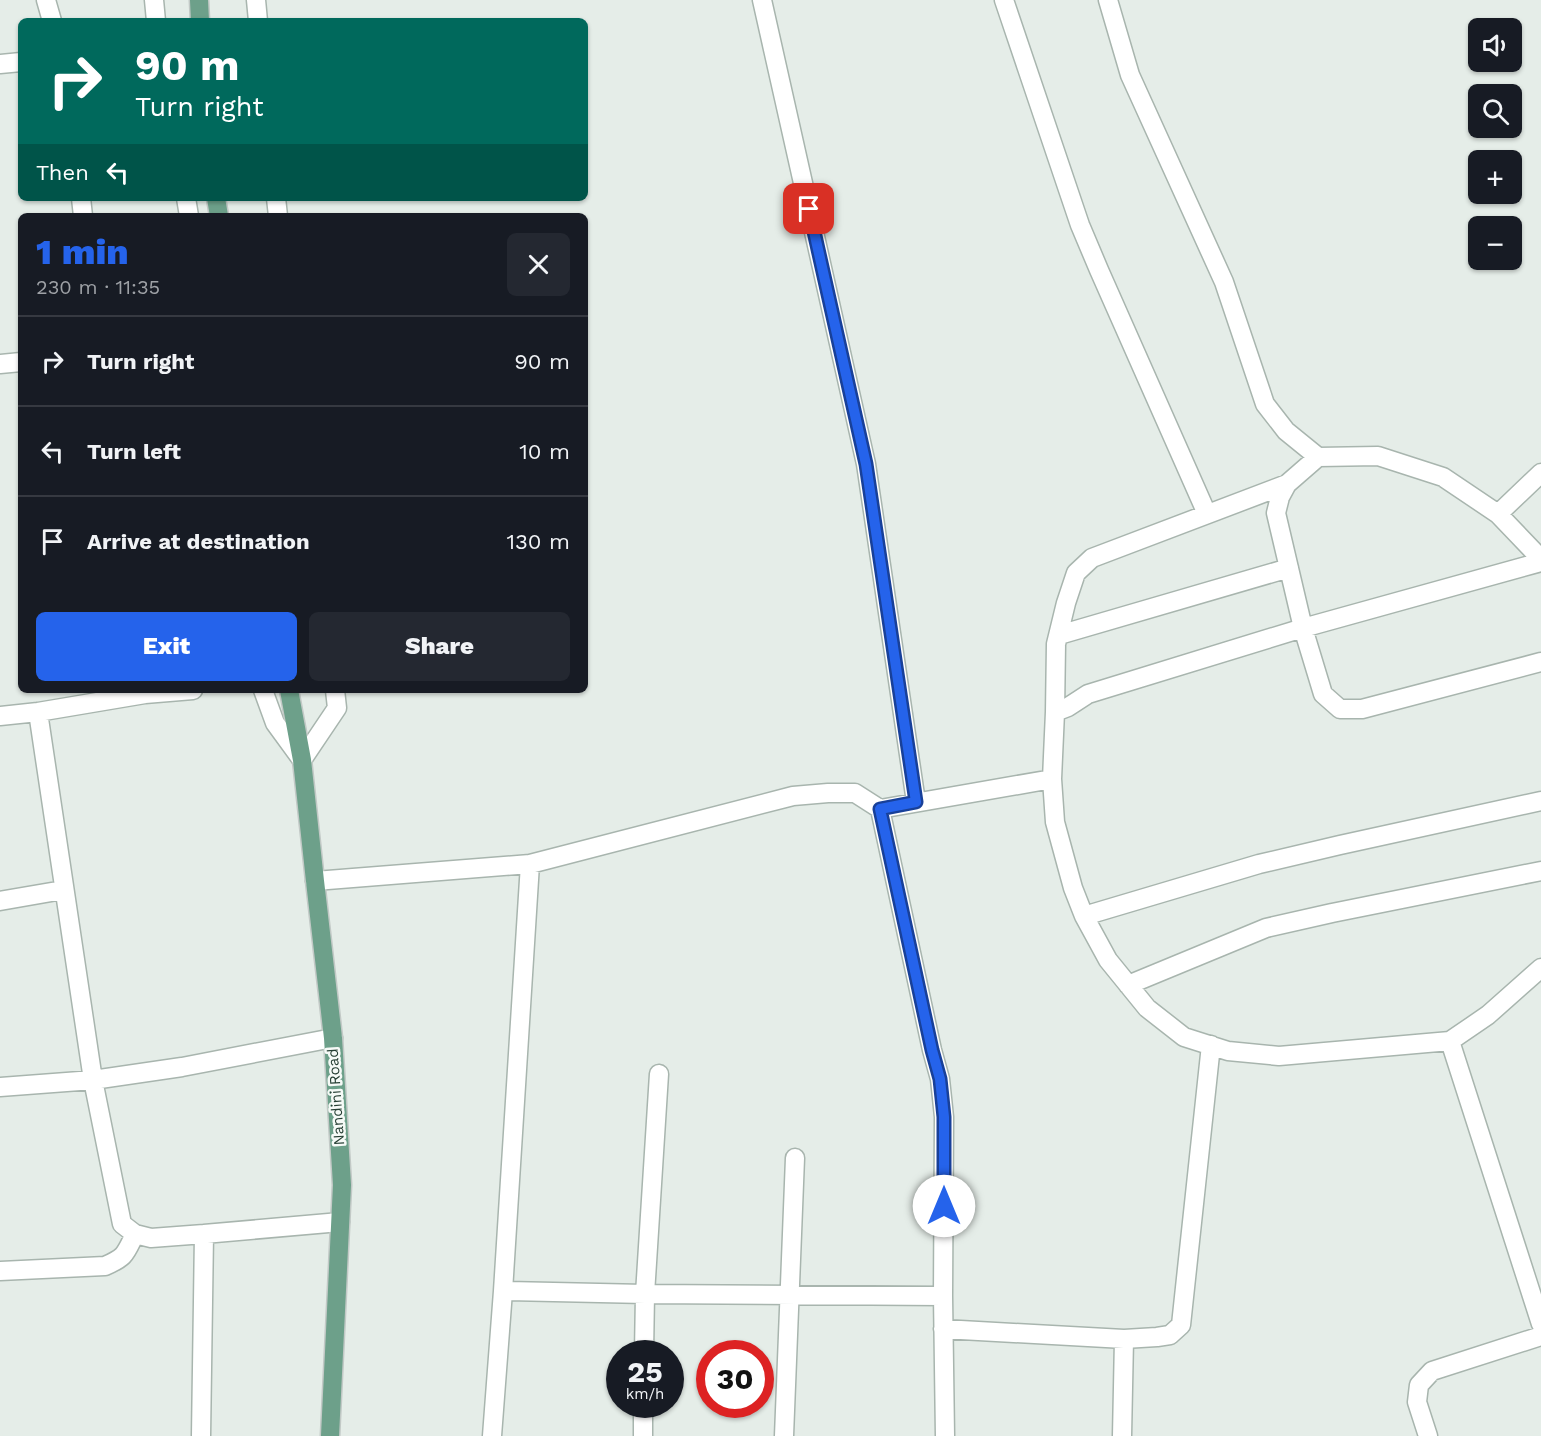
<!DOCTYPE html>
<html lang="en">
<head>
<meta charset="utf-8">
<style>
	:root { --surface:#171b24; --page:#242831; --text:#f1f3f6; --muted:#9ea1a6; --line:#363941; --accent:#2563eb }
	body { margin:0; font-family:"Work Sans",sans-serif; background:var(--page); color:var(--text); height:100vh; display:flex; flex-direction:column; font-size:22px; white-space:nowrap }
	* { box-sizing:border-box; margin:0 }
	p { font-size:20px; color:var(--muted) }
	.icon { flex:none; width:33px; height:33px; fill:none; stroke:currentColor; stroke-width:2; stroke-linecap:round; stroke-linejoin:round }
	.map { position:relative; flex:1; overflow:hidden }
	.drawer { position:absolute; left:18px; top:213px; width:570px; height:480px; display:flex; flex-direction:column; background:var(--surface); border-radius:9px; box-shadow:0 2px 4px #0004 }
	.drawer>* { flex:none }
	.hud { position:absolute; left:18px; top:18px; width:570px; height:183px; border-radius:9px; box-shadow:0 2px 4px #0004; background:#00695c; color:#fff; overflow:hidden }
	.buttons { position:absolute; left:1468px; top:18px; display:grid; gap:12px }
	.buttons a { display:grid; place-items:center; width:54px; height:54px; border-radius:9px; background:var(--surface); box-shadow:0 2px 4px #0004; font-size:30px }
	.speed { position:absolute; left:606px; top:1340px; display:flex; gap:12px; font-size:30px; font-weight:700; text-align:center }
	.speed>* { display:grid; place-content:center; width:78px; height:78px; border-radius:50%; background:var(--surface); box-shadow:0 2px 4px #0004; line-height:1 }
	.speed small { font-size:15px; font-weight:400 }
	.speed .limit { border:9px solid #d22; background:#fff; color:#111 }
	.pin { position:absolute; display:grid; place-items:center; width:51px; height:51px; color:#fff; margin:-26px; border-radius:12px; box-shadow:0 3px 9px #0006 }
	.me { position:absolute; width:66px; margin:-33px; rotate:0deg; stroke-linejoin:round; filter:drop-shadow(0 0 4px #0008) }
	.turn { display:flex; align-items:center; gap:21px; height:126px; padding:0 18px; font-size:27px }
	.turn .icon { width:78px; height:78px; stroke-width:2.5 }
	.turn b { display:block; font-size:42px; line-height:51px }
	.then { display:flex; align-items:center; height:57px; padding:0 18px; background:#0003; gap:12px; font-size:22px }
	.round { display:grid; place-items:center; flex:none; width:63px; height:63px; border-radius:9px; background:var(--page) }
	.head { display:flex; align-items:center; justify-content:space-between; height:102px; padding:0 18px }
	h1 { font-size:36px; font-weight:800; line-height:45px; color:var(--accent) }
	.action { display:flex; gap:12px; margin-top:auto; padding:12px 18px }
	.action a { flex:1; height:69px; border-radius:9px; background:var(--accent); color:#fff; font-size:24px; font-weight:800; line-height:69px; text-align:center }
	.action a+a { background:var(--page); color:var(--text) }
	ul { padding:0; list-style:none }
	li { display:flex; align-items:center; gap:18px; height:90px; padding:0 18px; border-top:2px solid var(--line) }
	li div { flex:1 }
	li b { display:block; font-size:22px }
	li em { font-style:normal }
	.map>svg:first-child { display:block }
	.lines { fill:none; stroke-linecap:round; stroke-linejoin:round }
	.street-casing { stroke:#a8b5ae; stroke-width:21 }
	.primary-casing { stroke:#c2c9c6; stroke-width:21 }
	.street { stroke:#fff; stroke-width:18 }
	.primary { stroke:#6da08a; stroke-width:18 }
	.route-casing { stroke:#184099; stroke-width:15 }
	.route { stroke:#2563eb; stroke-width:10 }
	.labels { text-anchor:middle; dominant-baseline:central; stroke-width:5; stroke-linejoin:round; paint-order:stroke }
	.street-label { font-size:15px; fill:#253e33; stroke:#f6faf7 }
</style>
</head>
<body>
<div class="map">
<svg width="1541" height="1436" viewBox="0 0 1541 1436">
	<rect width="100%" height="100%" fill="#e5ede8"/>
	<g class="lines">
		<!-- street casing -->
		<g class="street-casing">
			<path id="street" d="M46,0L52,21
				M154,0L156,21
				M256,0L258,21
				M762,0L866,464L916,802
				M1004,0L1080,225L1099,270L1207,514
				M1108,0L1130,75L1224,282L1265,404L1286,431L1318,457
				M0,64L21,62
				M81,198L83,216
				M186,198L189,216
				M276,198L278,216
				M0,364L21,362
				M1498,514L1541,473
				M1541,559L1498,514L1443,477L1378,456L1318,457L1287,484L1280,497L1276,513L1303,628L1323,694L1340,709H1362L1541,662
				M1541,562L1303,628L1088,694L1068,707L1055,712L1052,779L1055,822L1073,888L1084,916L1108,960L1147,1008L1184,1037L1228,1051L1279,1056L1450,1041L1488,1015L1541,968
				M1059,635L1289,568
				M263,690L275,723L302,760L337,708L335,690
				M38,712L93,1080L122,1224L135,1234L151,1238L204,1234
				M1055,712L1056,644L1066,603L1076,573L1092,558L1287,484
				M0,716L38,712L145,694L193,690
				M880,809L1052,779
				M315,881L530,864L793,796L828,793H855L880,809L932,1050L940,1079L944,1117L943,1296L945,1436
				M0,901L63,890
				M1084,916L1259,864L1340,845L1541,801
				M1128,985L1266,928L1332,913L1541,871
				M1450,1041L1541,1324
				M0,1087L93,1080L182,1067L333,1038
				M0,1271L105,1266C126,1257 125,1254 135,1234
				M503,1291L645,1294L943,1296
				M943,1329L1124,1339
				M644,1353L645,1294L659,1074
				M201,1436L204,1234L340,1222
				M492,1436L503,1291L530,864
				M643,1436V1404
				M784,1436L795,1158
				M1122,1436L1124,1339L1157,1337L1170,1335L1181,1325L1211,1045
				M1428,1436L1417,1402L1419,1385L1432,1371L1541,1336"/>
		</g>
		<!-- primary casing -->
		<g class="primary-casing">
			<path id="primary" d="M199,0L200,21
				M216,198L219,216
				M289,690L302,760L315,881L328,994L333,1038L342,1185L330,1436"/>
		</g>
		<!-- street -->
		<use href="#street" class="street"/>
		<!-- primary -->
		<use href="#primary" class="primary"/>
	</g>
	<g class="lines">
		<!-- route casing -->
		<g class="route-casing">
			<path id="route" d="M809,209L866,464L916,802L880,809L932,1050L940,1079L944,1117V1206"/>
		</g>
		<!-- route -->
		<use href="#route" class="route"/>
	</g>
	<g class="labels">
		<!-- street labels -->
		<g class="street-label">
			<text transform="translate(336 1097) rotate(-94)">Nandini Road</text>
		</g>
	</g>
</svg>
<div class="buttons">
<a><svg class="icon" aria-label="sound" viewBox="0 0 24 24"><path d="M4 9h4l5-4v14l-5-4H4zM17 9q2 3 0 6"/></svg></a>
<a><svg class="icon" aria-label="search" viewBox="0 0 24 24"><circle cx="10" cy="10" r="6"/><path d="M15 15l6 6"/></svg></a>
<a>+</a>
<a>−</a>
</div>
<div class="speed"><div>25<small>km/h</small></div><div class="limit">30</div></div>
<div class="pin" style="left:809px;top:209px;background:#d93025"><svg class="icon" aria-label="arrive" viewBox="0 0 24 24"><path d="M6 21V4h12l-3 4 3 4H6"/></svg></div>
<svg class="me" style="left:944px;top:1206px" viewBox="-20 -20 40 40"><circle r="19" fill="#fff"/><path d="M0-13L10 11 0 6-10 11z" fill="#2563eb"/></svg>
<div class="hud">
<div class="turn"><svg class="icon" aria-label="right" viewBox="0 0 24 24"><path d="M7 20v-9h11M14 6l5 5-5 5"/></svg><div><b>90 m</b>Turn right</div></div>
<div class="then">Then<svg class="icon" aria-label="left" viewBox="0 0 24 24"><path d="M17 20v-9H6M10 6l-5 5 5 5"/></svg></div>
</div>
<section class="drawer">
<div class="head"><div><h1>1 min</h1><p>230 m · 11:35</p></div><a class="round"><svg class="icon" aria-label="close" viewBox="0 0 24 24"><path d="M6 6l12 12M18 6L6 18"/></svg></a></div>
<ul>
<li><svg class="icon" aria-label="right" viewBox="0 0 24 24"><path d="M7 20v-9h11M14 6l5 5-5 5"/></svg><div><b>Turn right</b></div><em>90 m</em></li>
<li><svg class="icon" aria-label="left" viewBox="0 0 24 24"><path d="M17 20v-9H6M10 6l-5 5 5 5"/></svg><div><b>Turn left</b></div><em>10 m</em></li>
<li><svg class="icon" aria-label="arrive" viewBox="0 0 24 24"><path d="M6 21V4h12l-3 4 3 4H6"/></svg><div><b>Arrive at destination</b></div><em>130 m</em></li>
</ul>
<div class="action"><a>Exit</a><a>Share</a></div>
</section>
</div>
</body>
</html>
